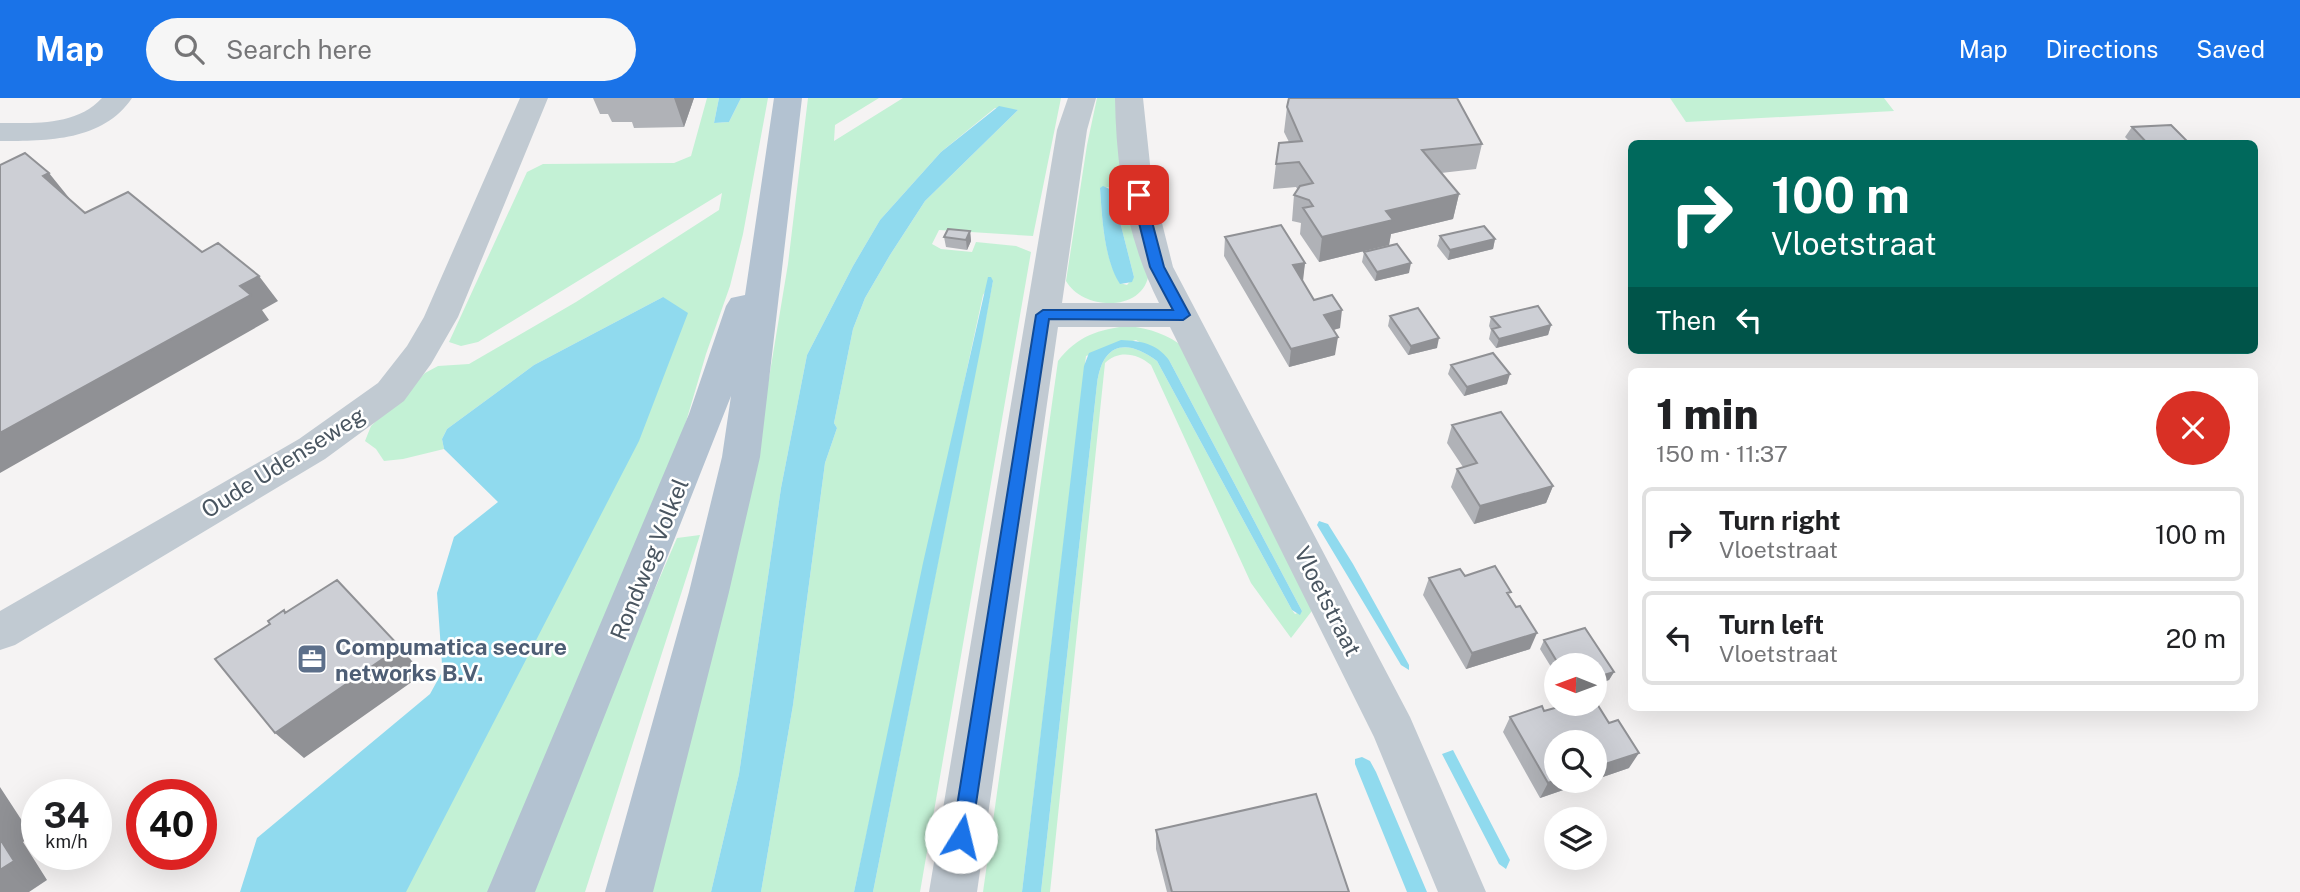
<!DOCTYPE html>
<html lang="en">
<head>
<meta charset="utf-8">
<style>
	:root { --surface:#fff; --page:#f6f6f6; --text:#202124; --muted:#757577; --line:#e0e0e0; --accent:#1a73e8 }
	body { margin:0; font-family:"Public Sans",sans-serif; background:var(--page); color:var(--text); height:100vh; display:flex; flex-direction:column; font-size:26px; white-space:nowrap }
	* { box-sizing:border-box; margin:0 }
	p { font-size:23px; color:var(--muted) }
	.icon { flex:none; width:38px; height:38px; fill:none; stroke:currentColor; stroke-width:2; stroke-linecap:round; stroke-linejoin:round }
	.map { position:relative; flex:1; overflow:hidden }
	.panel { position:absolute; left:1628px; top:270px; width:630px; height:343px; display:flex; flex-direction:column; background:var(--surface); border-radius:10px; box-shadow:0 7px 28px #0002 }
	.panel>* { flex:none }
	.top-card { position:absolute; left:1628px; top:42px; width:630px; height:214px; border-radius:10px; box-shadow:0 7px 28px #0002; background:#00695c; color:#fff; overflow:hidden }
	.needle { width:46px; rotate:271deg }
	.buttons { position:absolute; left:1544px; top:555px; display:grid; gap:14px }
	.buttons a { display:grid; place-items:center; width:63px; height:63px; border-radius:50%; background:var(--surface); box-shadow:0 7px 28px #0002; font-size:35px }
	.speed { position:absolute; left:21px; top:681px; display:flex; gap:14px; font-size:35px; font-weight:700; text-align:center }
	.speed>* { display:grid; place-content:center; width:91px; height:91px; border-radius:50%; background:var(--surface); box-shadow:0 7px 28px #0002; line-height:1 }
	.speed small { font-size:18px; font-weight:400 }
	.speed .limit { border:10px solid #d22; background:#fff; color:#111 }
	.pin { position:absolute; display:grid; place-items:center; width:60px; height:60px; color:#fff; margin:-30px; border-radius:14px; box-shadow:0 4px 10px #0006 }
	.me { position:absolute; width:77px; margin:-38px; rotate:9deg; stroke-linejoin:round; filter:drop-shadow(0 0 5px #0008) }
	.turn { display:flex; align-items:center; gap:24px; height:147px; padding:0 28px; font-size:32px }
	.turn .icon { width:91px; height:91px; stroke-width:2.5 }
	.turn b { display:block; font-size:49px; line-height:60px }
	.then { display:flex; align-items:center; height:66px; padding:0 28px; background:#0003; gap:14px; font-size:26px }
	.round { display:grid; place-items:center; flex:none; width:74px; height:74px; border-radius:37px; background:var(--page) }
	.head { display:flex; align-items:center; justify-content:space-between; height:119px; padding:0 28px }
	h1 { font-size:42px; font-weight:800; line-height:52px }
	ul { padding:0; list-style:none }
	li { display:flex; align-items:center; gap:21px; height:94px; margin:0 14px 10px; padding:0 14px; border:4px solid var(--line); border-radius:10px }
	li div { flex:1 }
	li b { display:block; font-size:26px }
	li em { font-style:normal }
	header { display:flex; align-items:center; gap:42px; box-sizing:border-box; height:98px; padding:0 35px; background:var(--accent); color:#fff }
	header strong { font-size:33px }
	nav { display:flex; gap:38px; margin-inline-start:auto; font-size:24px }
	.search { width:490px; height:63px; background:var(--page); display:flex; align-items:center; gap:18px; box-sizing:border-box; padding:0 24px; border-radius:38px; color:var(--muted); font-size:26px }
	.map>svg:first-child { display:block }
	.green { fill:#c3f1d5; fill-rule:evenodd }
	.water { fill:#90daee }
	.lines { fill:none; stroke-linecap:round; stroke-linejoin:round }
	.minor { fill:#c1cad2; fill-rule:evenodd }
	.major { fill:#b3c2d1; fill-rule:evenodd }
	.wall { fill:#b0b2b7 }
	.shaded-wall { fill:#909195 }
	.building { fill:#cdcfd5; stroke:#909195; stroke-width:2 }
	.route { fill:#1a73e8; stroke:#114b97; stroke-width:2 }
	.labels { text-anchor:middle; dominant-baseline:central; stroke-width:5; stroke-linejoin:round; paint-order:stroke }
	.street-label { font-size:23px; fill:#4a5661; stroke:#fff }
	.service-label { font-size:23px; font-weight:bold; fill:#4e5e75; stroke:#fff; text-anchor:start }
</style>
</head>
<body>
<header>
<strong>Map</strong>
<div class="search"><svg class="icon" aria-label="search" viewBox="0 0 24 24"><circle cx="10" cy="10" r="6"/><path d="M15 15l6 6"/></svg>Search here</div>
<nav><a>Map</a><a>Directions</a><a>Saved</a></nav>
</header>
<div class="map">
<svg width="2300" height="794" viewBox="0 0 2300 794">
	<rect width="100%" height="100%" fill="#f5f3f3"/>
	<!-- green -->
	<path class="green" d="M707,0H719L714,25L729,24L741,0H768L743,136L730,188L706,256L670,378L489,794H391L663,199L534,267L447,331L442,341L444,351L403,361L384,363L376,351L365,343L371,328L425,275L438,268L469,266L576,204L719,112L722,95L478,244L461,248L449,244L527,74L543,66L674,65L691,58Z
		M808,0H879L835,27L834,43L903,0H1061L1033,138L939,132L932,146L941,151L972,154L976,144L1016,148L1031,154L920,794H873L993,183L983,197L854,794H761L793,607L825,365L837,330L834,325L853,231L865,200L890,157L925,103L1018,12L995,10L941,54L880,122L853,168L807,257L781,390L739,676L711,794H644L767,292L788,166Z
		M1097,0H1117L1149,174C1145,215 1083,213 1066,183L1087,47ZM1108,89L1112,92L1134,179L1127,187L1120,185C1104,161 1102,119 1100,90Z
		M1670,0H1884L1894,13L1686,24Z
		M1129,228C1151,231 1167,236 1185,250L1318,505L1291,540L1251,485L1151,267C1137,255 1118,252 1105,265L1050,794H1041L1097,286C1102,246 1125,239 1157,263L1292,512L1295,516L1302,513L1169,262L1136,242L1086,258L1022,794H983L1058,263C1077,238 1099,231 1129,228Z
		M700,437L585,794H533L579,666L677,440Z"/>
	<!-- water -->
	<path class="water" d="M719,0H741L729,24L714,25Z
		M999,8L1018,12L925,103L890,157L865,200L853,231L834,325L837,330L825,365L793,607L761,794H711L739,676L781,390L807,257L853,168L880,122L941,54Z
		M1103,88L1112,92L1134,179L1132,184L1120,186C1104,162 1102,119 1100,90Z
		M988,179H991L993,183L982,243L873,794H854L923,465Z
		M663,199L688,215L639,343L406,794H240L257,740L430,596L441,576L442,566L437,495L454,439L498,404L444,351L442,341L447,331L534,267Z
		M1121,242C1141,243 1156,245 1169,262L1302,513L1300,517L1292,512L1157,263C1125,239 1102,246 1097,286L1041,794H1022L1084,268L1089,255Z
		M1319,423L1328,426L1353,466L1409,567V572L1401,567L1317,427Z
		M1453,652L1510,762L1506,771L1499,766L1442,656Z
		M1362,659L1370,663L1376,674L1427,794H1407L1355,666V661Z"/>
	<g class="lines">
		<!-- minor -->
		<path class="minor" d="M102,0H132C103,43 48,43 0,43V25C35,25 76,28 102,0Z
			M520,0H548L458,219L431,266L404,303L325,361L15,547L0,552V513L299,341L378,285L407,248L424,219Z
			M1068,0H1096L1087,32L1062,205H1159C1127,142 1116,71 1115,0H1143L1152,85L1173,169L1410,619L1486,794H1438L1374,639L1170,229H1058L977,794H929L1057,32Z"/>
		<!-- major -->
		<path class="major" d="M774,0H802L760,359L729,494L653,794H605L689,494L722,359L731,298L535,794H487L689,316L726,208L731,200L745,197Z"/>
	</g>
	<!-- wall -->
	<path class="wall" d="M593,0H694L684,29L634,30L632,24H612L608,16H600Z
		M1287,9L1482,46L1476,71L1441,75L1459,96L1453,121L1391,136L1389,147L1319,164L1300,136L1301,125L1292,123L1294,97L1298,92L1296,89L1273,91L1276,66L1289,44L1284,34Z
		M2132,29L2188,44L2187,46H2132L2125,39Z
		M970,133L971,143L967,152L946,149L944,139Z
		M1440,138L1495,141L1493,151L1448,162L1437,148Z
		M1225,139L1305,165L1302,183L1314,202L1340,230L1334,232L1335,257L1289,269L1224,158Z
		M1364,154L1409,175L1375,183L1362,164Z
		M1390,218L1437,250L1408,257L1388,228Z
		M1491,219L1551,227L1548,237L1496,250L1489,241L1491,232L1489,228Z
		M1451,267L1507,286L1464,298L1448,276Z
		M1452,327L1553,388L1546,405L1474,426L1451,389L1457,371L1463,369L1447,345Z
		M1465,478L1509,499L1530,551L1466,571L1423,497L1429,480Z
		M1585,530L1614,574L1609,582L1594,587V567H1556V577L1540,551L1544,542Z
		M1557,606H1594L1629,670L1594,682V644L1572,689L1540,700L1503,634L1510,619L1544,613L1555,610Z
		M1156,732L1349,794H1167L1156,751Z"/>
	<!-- shaded-wall -->
	<path class="shaded-wall" d="M674,0H694L684,29Z
		M49,75L70,101L43,78Z
		M1459,96L1453,121L1391,136L1389,147L1319,164L1322,139L1386,113Z
		M970,133L971,143L967,152L966,142Z
		M1495,141L1493,151L1448,162L1450,152Z
		M1305,165L1303,183L1291,186L1293,167Z
		M1411,165L1409,175L1375,183L1377,174Z
		M259,178L278,203L262,212L269,222L0,375V335L240,188Z
		M1342,212L1340,230L1321,235L1324,217Z
		M1551,227L1548,237L1496,250L1499,241Z
		M1338,239L1335,257L1289,269L1291,251Z
		M1439,240L1437,250L1408,257L1411,248Z
		M1510,276L1507,286L1464,298L1467,289Z
		M1553,388L1546,405L1474,426L1480,408Z
		M1537,535L1530,551L1466,571L1472,555Z
		M400,549L423,576L304,660L275,635Z
		M1614,574L1609,582L1594,587V580Z
		M1639,655L1629,670L1594,682V676L1599,668Z
		M1556,682H1576L1572,689L1540,700L1548,685Z
		M0,689L32,738L23,744L47,782L29,794H0Z"/>
	<!-- building -->
	<path class="building" d="M1289,0H1457L1482,46L1422,52L1459,96L1386,113L1393,122L1322,139L1303,110L1313,108L1309,102L1294,97L1300,88L1313,85L1299,64L1276,66L1279,45L1302,43L1287,9Z
		M2171,27L2188,44L2148,46L2132,29Z
		M25,55L49,75L43,78L85,115L128,94L202,154L218,145L259,178L240,188L251,197L0,335V67Z
		M1281,127L1305,165L1293,167L1314,202L1332,197L1342,212L1324,217L1338,239L1291,251L1225,139Z
		M1484,128L1495,141L1450,152L1440,138Z
		M948,131L970,133L966,142L944,139Z
		M1397,146L1411,165L1377,174L1364,154Z
		M1538,208L1551,227L1499,241L1492,231L1500,229L1491,219Z
		M1418,210L1439,240L1411,248L1390,218Z
		M1493,255L1510,276L1467,289L1451,267Z
		M1501,314L1553,388L1480,408L1457,371L1477,365L1452,327Z
		M1495,468L1511,494L1507,495L1516,509L1520,508L1537,535L1472,555L1429,480L1460,471L1465,478Z
		M337,482L400,549L275,635L215,561L270,526L268,523L284,512L285,515Z
		M1585,530L1614,574L1594,580V567H1559L1544,542Z
		M1594,601L1609,625L1618,622L1639,655L1599,668L1596,663L1594,664V644H1556V682L1548,685L1510,619L1542,608L1544,613L1562,608L1560,606H1594Z
		M1316,696L1349,794H1172L1156,732Z
		M0,741L14,763L0,772Z"/>
	<!-- route -->
	<path class="route" d="M1139,93L1145,97L1164,169L1190,217L1183,222L1049,221L971,739L968,746L961,748L955,746L952,739L1036,217L1043,212H1173L1150,169L1132,97Z"/>
	<!-- icons -->
	<defs>
		<g id="office-square" transform="scale(1.575)"><rect x="-9" y="-9" width="18" height="18" rx="4" fill="#5c6f8a" stroke="#fff"/><path d="M-6-3h4V-5.5h4V-3h4V5H-6ZM-1-4.5V-3h2v-1.5ZM-6 0V1H6V0Z" fill="#fff"/></g>
	</defs>
	<g fill-rule="evenodd">
		<use href="#office-square" x="312" y="561"/>
	</g>
	<g class="labels">
		<!-- street labels -->
		<g class="street-label">
			<text transform="translate(283 364) rotate(-32)">Oude Udenseweg</text>
			<text transform="translate(649 461) rotate(-68)">Rondweg Volkel</text>
			<text transform="translate(1328 503) rotate(63)">Vloetstraat</text>
		</g>
		<!-- service labels -->
		<g class="service-label">
			<text x="335" y="548">Compumatica secure<tspan x="335" dy="26">networks B.V.</tspan></text>
		</g>
	</g>
</svg>
<div class="buttons">
<a><svg class="needle" viewBox="-14 -14 28 28"><path d="M0-13l5 13h-10z" fill="#e53935"/><path d="M0 13l5-13h-10z" fill="#757577"/></svg></a>
<a><svg class="icon" aria-label="search" viewBox="0 0 24 24"><circle cx="10" cy="10" r="6"/><path d="M15 15l6 6"/></svg></a>
<a><svg class="icon" aria-label="layers" viewBox="0 0 24 24"><path d="M12 4l9 5-9 5-9-5zM3 14l9 5 9-5"/></svg></a>
</div>
<div class="speed"><div>34<small>km/h</small></div><div class="limit">40</div></div>
<div class="pin" style="left:1139px;top:97px;background:#d93025"><svg class="icon" aria-label="arrive" viewBox="0 0 24 24"><path d="M6 21V4h12l-3 4 3 4H6"/></svg></div>
<svg class="me" style="left:961px;top:739px" viewBox="-20 -20 40 40"><circle r="19" fill="#fff"/><path d="M0-13L10 11 0 6-10 11z" fill="#1a73e8"/></svg>
<div class="top-card">
<div class="turn"><svg class="icon" aria-label="right" viewBox="0 0 24 24"><path d="M7 20v-9h11M14 6l5 5-5 5"/></svg><div><b>100 m</b>Vloetstraat</div></div>
<div class="then">Then<svg class="icon" aria-label="left" viewBox="0 0 24 24"><path d="M17 20v-9H6M10 6l-5 5 5 5"/></svg></div>
</div>
<section class="panel">
<div class="head"><div><h1>1 min</h1><p>150 m · 11:37</p></div><a class="round" style="background:#d93025;color:#fff"><svg class="icon" aria-label="close" viewBox="0 0 24 24"><path d="M6 6l12 12M18 6L6 18"/></svg></a></div>
<ul>
<li><svg class="icon" aria-label="right" viewBox="0 0 24 24"><path d="M7 20v-9h11M14 6l5 5-5 5"/></svg><div><b>Turn right</b><p>Vloetstraat</p></div><em>100 m</em></li>
<li><svg class="icon" aria-label="left" viewBox="0 0 24 24"><path d="M17 20v-9H6M10 6l-5 5 5 5"/></svg><div><b>Turn left</b><p>Vloetstraat</p></div><em>20 m</em></li>
</ul>
</section>
</div>
</body>
</html>
